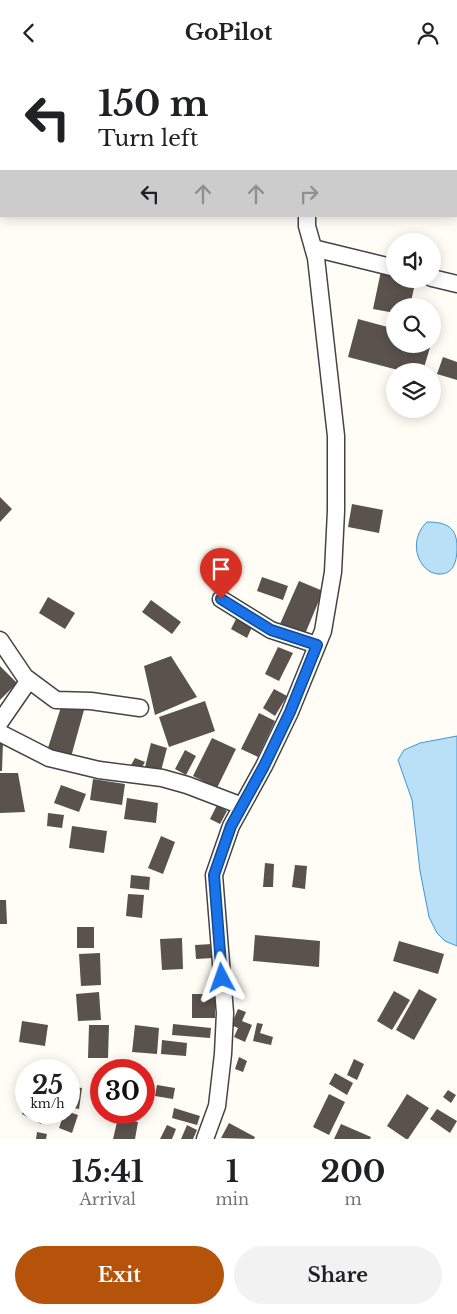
<!DOCTYPE html>
<html lang="en">
<head>
<meta charset="utf-8">
<style>
	:root { --surface:#fff; --page:#f2f2f2; --text:#202124; --muted:#757577; --accent:#b45309 }
	body { margin:0; font-family:"Libre Baskerville",serif; background:var(--page); color:var(--text); height:100vh; display:flex; flex-direction:column; font-size:19px; white-space:nowrap }
	* { box-sizing:border-box; margin:0 }
	p { font-size:16px; color:var(--muted) }
	.icon { flex:none; width:28px; height:28px; fill:none; stroke:currentColor; stroke-width:2; stroke-linecap:round; stroke-linejoin:round }
	.map { position:relative; height:1074px; overflow:hidden }
	.sheet { display:flex; flex-direction:column; background:var(--surface); flex:1 }
	.sheet>* { flex:none }
	.top-card { position:absolute; left:0px; top:0px; width:458px; height:152px; box-shadow:0 2px 12px #0003; background:#fff; color:var(--text); overflow:hidden }
	.controls { position:absolute; left:386px; top:168px; display:grid; gap:10px }
	.controls a { display:grid; place-items:center; width:55px; height:55px; border-radius:50%; background:var(--surface); box-shadow:0 2px 12px #0003; font-size:25px }
	.speed { position:absolute; left:15px; top:994px; display:flex; gap:10px; font-size:25px; font-weight:700; text-align:center }
	.speed>* { display:grid; place-content:center; width:65px; height:65px; border-radius:50%; background:var(--surface); box-shadow:0 2px 12px #0003; line-height:1 }
	.speed small { font-size:12px; font-weight:400 }
	.speed .limit { border:8px solid #d22; background:#fff; color:#111 }
	.pin { position:absolute; display:grid; place-items:center; width:42px; height:42px; color:#fff; margin:-51px -21px; border-radius:50% 50% 50% 0; rotate:-45deg; box-shadow:0 0 5px #0007 }
	.pin .icon { rotate:45deg }
	.me { position:absolute; width:55px; margin:-28px; rotate:356deg; stroke-linejoin:round; filter:drop-shadow(0 0 4px #0008) }
	.turn { display:flex; align-items:center; gap:18px; height:105px; padding:0 15px; font-size:22px }
	.turn .icon { width:65px; height:65px; stroke-width:2.5 }
	.turn b { display:block; font-size:35px; line-height:42px }
	.lanes { display:flex; align-items:center; height:48px; padding:0 15px; background:#0003; justify-content:center; gap:25px; direction:ltr }
	.lanes .off { opacity:.35 }
	.eta { display:flex; justify-content:space-evenly; align-items:center; height:85px; text-align:center }
	.eta b { font-size:30px; font-weight:800; line-height:35px }
	.cta { display:flex; gap:10px; margin-top:auto; padding:10px 15px }
	.cta a { flex:1; height:58px; border-radius:30px; background:var(--accent); color:#fff; font-size:20px; font-weight:800; line-height:58px; text-align:center }
	.cta a+a { background:var(--page); color:var(--text) }
	header { display:flex; justify-content:space-between; align-items:center; height:65px; padding:0 15px; background:var(--surface); font-size:22px; font-weight:800 }
	.map>svg:first-child { display:block }
	.water { fill:#b9e0f7; stroke:#3f96cf }
	.building { fill:#5a524d }
	.lines { fill:none; stroke-linecap:round; stroke-linejoin:round }
	.street-casing { stroke:#444; stroke-width:19 }
	.street { stroke:#fff; stroke-width:16 }
	.route-casing { stroke:#114b97; stroke-width:12 }
	.route { stroke:#1a73e8; stroke-width:9 }
</style>
</head>
<body>
<header><svg class="icon" aria-label="back" viewBox="0 0 24 24"><path d="M15 5l-7 7 7 7"/></svg>GoPilot<svg class="icon" aria-label="person" viewBox="0 0 24 24"><circle cx="12" cy="8" r="4"/><path d="M4 21q1-7 8-7t8 7"/></svg></header>
<div class="map">
<svg width="457" height="1074" viewBox="0 0 457 1074">
	<rect width="100%" height="100%" fill="#fffdf5"/>
	<!-- water -->
	<path class="water" d="M427,457C446,457 457,462 457,482C457,496 454,510 438,509C431,508 426,505 422,499C413,486 415,468 427,457Z
		M457,671V881L445,876L437,868L429,852L420,806L412,735L398,695L404,685L420,678Z"/>
	<!-- building -->
	<path class="building" d="M381,206L395,209V214H416L410,241H395V248L373,244Z
		M358,254L395,264V279H431L423,306H402L348,292Z
		M432,258L438,259L435,269L432,268Z
		M443,292L457,297V315L437,309Z
		M0,432L12,444L0,457Z
		M352,439L383,445L379,468L348,462Z
		M262,512L288,521L283,535L257,526Z
		M299,516L323,526L305,569L280,559Z
		M48,532L75,548L65,564L39,548Z
		M151,535L181,557L172,569L142,547Z
		M236,554L252,562L247,573L231,564Z
		M278,582L293,588L279,616L265,609Z
		M171,591L197,632L155,650L144,601Z
		M0,601L17,618L0,635Z
		M274,624L287,631L275,651L263,643Z
		M205,636L215,666L169,682L159,652Z
		M61,642L84,645L71,692L47,686Z
		M259,648L275,656L258,692L241,684Z
		M212,673L236,684L217,723L193,711Z
		M0,675L3,677L2,706H0Z
		M151,678L167,683L161,706L145,702Z
		M185,685L196,691L186,710L175,704Z
		M135,693L145,697L140,706L130,702Z
		M0,708H18L25,747L0,748Z
		M93,714L125,719L122,740L90,735Z
		M61,720L86,729L79,747L54,738Z
		M127,733L158,738L156,758L124,754Z
		M217,740L227,746L220,759L210,754Z
		M48,748L64,750L62,763L47,761Z
		M72,761L107,766L104,788L69,783Z
		M161,771L175,777L163,809L148,803Z
		M265,798L274,799L273,822H263Z
		M295,800L307,801L305,824L292,822Z
		M131,810L150,812L149,825L130,823Z
		M128,829L144,830L142,853L126,851Z
		M0,835H6L7,859H0Z
		M77,862H94V883H77Z
		M255,870L320,876L319,902L253,896Z
		M182,873L183,904L162,905L160,874Z
		M399,876L444,889L438,909L393,896Z
		M212,879L213,893L196,894L195,880Z
		M100,888L101,920L81,921L79,889Z
		M419,924L437,934L414,975L396,965Z
		M394,926L410,935L392,965L377,956Z
		M99,927L101,955L78,956L76,929Z
		M192,929H215V953H192Z
		M238,944L246,947L242,956L252,960L245,977L234,972L238,963L231,960Z
		M22,956L48,960L45,981L19,977Z
		M257,958L263,959L260,968L273,972L271,980L253,976Z
		M173,959L211,963L210,973L172,970Z
		M89,960H109L108,993H88Z
		M135,960L159,963L157,989L132,987Z
		M162,975L187,978L186,991L161,989Z
		M239,992L247,996L243,1007L235,1004Z
		M354,994L364,999L357,1015L347,1010Z
		M335,1008L353,1018L347,1030L329,1019Z
		M157,1020L175,1023L173,1034L155,1031Z
		M69,1021L82,1023L79,1044L69,1042Z
		M448,1025L456,1030L451,1038L443,1032Z
		M329,1029L345,1037L329,1070L313,1062Z
		M407,1029L429,1043L408,1074H406L387,1061Z
		M26,1041V1048H47L41,1059L22,1049Z
		M174,1043L200,1051L197,1060L172,1053Z
		M437,1044L457,1056L450,1068L430,1054Z
		M69,1047L78,1050L72,1068L59,1063L64,1048Z
		M118,1053L138,1057L135,1074H113Z
		M229,1058L255,1072L254,1074L221,1073Z
		M341,1059L371,1072L370,1074H334Z
		M167,1060L176,1064L172,1074H160Z
		M187,1060L197,1065L193,1074H181Z
		M37,1067L47,1069L46,1074H36Z"/>
	<g class="lines">
		<!-- street casing -->
		<g class="street-casing">
			<path id="street" d="M343,1V0
				M313,183L395,203
				M432,213L457,219
				M221,534L271,565L317,580
				M0,575L25,612L56,635L91,636L140,643
				M0,657L29,615
				M0,668L49,693L99,705L162,713L187,720L242,741
				M205,1074L217,1041L223,989L225,948L214,810L231,761L264,701L290,647L323,566L333,507L336,446V371L316,193L307,161V151"/>
		</g>
		<!-- street -->
		<use href="#street" class="street"/>
	</g>
	<g class="lines">
		<!-- route casing -->
		<g class="route-casing">
			<path id="route" d="M221,534L271,565L317,580L290,647L264,701L231,761L214,810L222,913"/>
		</g>
		<!-- route -->
		<use href="#route" class="route"/>
	</g>
</svg>
<div class="controls">
<a><svg class="icon" aria-label="sound" viewBox="0 0 24 24"><path d="M4 9h4l5-4v14l-5-4H4zM17 9q2 3 0 6"/></svg></a>
<a><svg class="icon" aria-label="search" viewBox="0 0 24 24"><circle cx="10" cy="10" r="6"/><path d="M15 15l6 6"/></svg></a>
<a><svg class="icon" aria-label="layers" viewBox="0 0 24 24"><path d="M12 4l9 5-9 5-9-5zM3 14l9 5 9-5"/></svg></a>
</div>
<div class="speed"><div>25<small>km/h</small></div><div class="limit">30</div></div>
<div class="pin" style="left:221px;top:534px;background:#d93025"><svg class="icon" aria-label="arrive" viewBox="0 0 24 24"><path d="M6 21V4h12l-3 4 3 4H6"/></svg></div>
<svg class="me" style="left:222px;top:913px" viewBox="-20 -20 40 40"><path d="M0-17L14 15 0 8-14 15z" fill="#1a73e8" stroke="#fff" stroke-width="4"/></svg>
<div class="top-card">
<div class="turn"><svg class="icon" aria-label="left" viewBox="0 0 24 24"><path d="M17 20v-9H6M10 6l-5 5 5 5"/></svg><div><b>150 m</b>Turn left</div></div>
<div class="lanes"><svg class="icon" aria-label="left" viewBox="0 0 24 24"><path d="M17 20v-9H6M10 6l-5 5 5 5"/></svg><svg class="icon off" aria-label="ahead" viewBox="0 0 24 24"><path d="M12 20V5M6 11l6-6 6 6"/></svg><svg class="icon off" aria-label="ahead" viewBox="0 0 24 24"><path d="M12 20V5M6 11l6-6 6 6"/></svg><svg class="icon off" aria-label="right" viewBox="0 0 24 24"><path d="M7 20v-9h11M14 6l5 5-5 5"/></svg></div>
</div>
</div>
<section class="sheet">
<div class="eta">
<div><b>15:41</b><p>Arrival</p></div>
<div><b>1</b><p>min</p></div>
<div><b>200</b><p>m</p></div>
</div>
<div class="cta"><a>Exit</a><a>Share</a></div>
</section>
</body>
</html>
